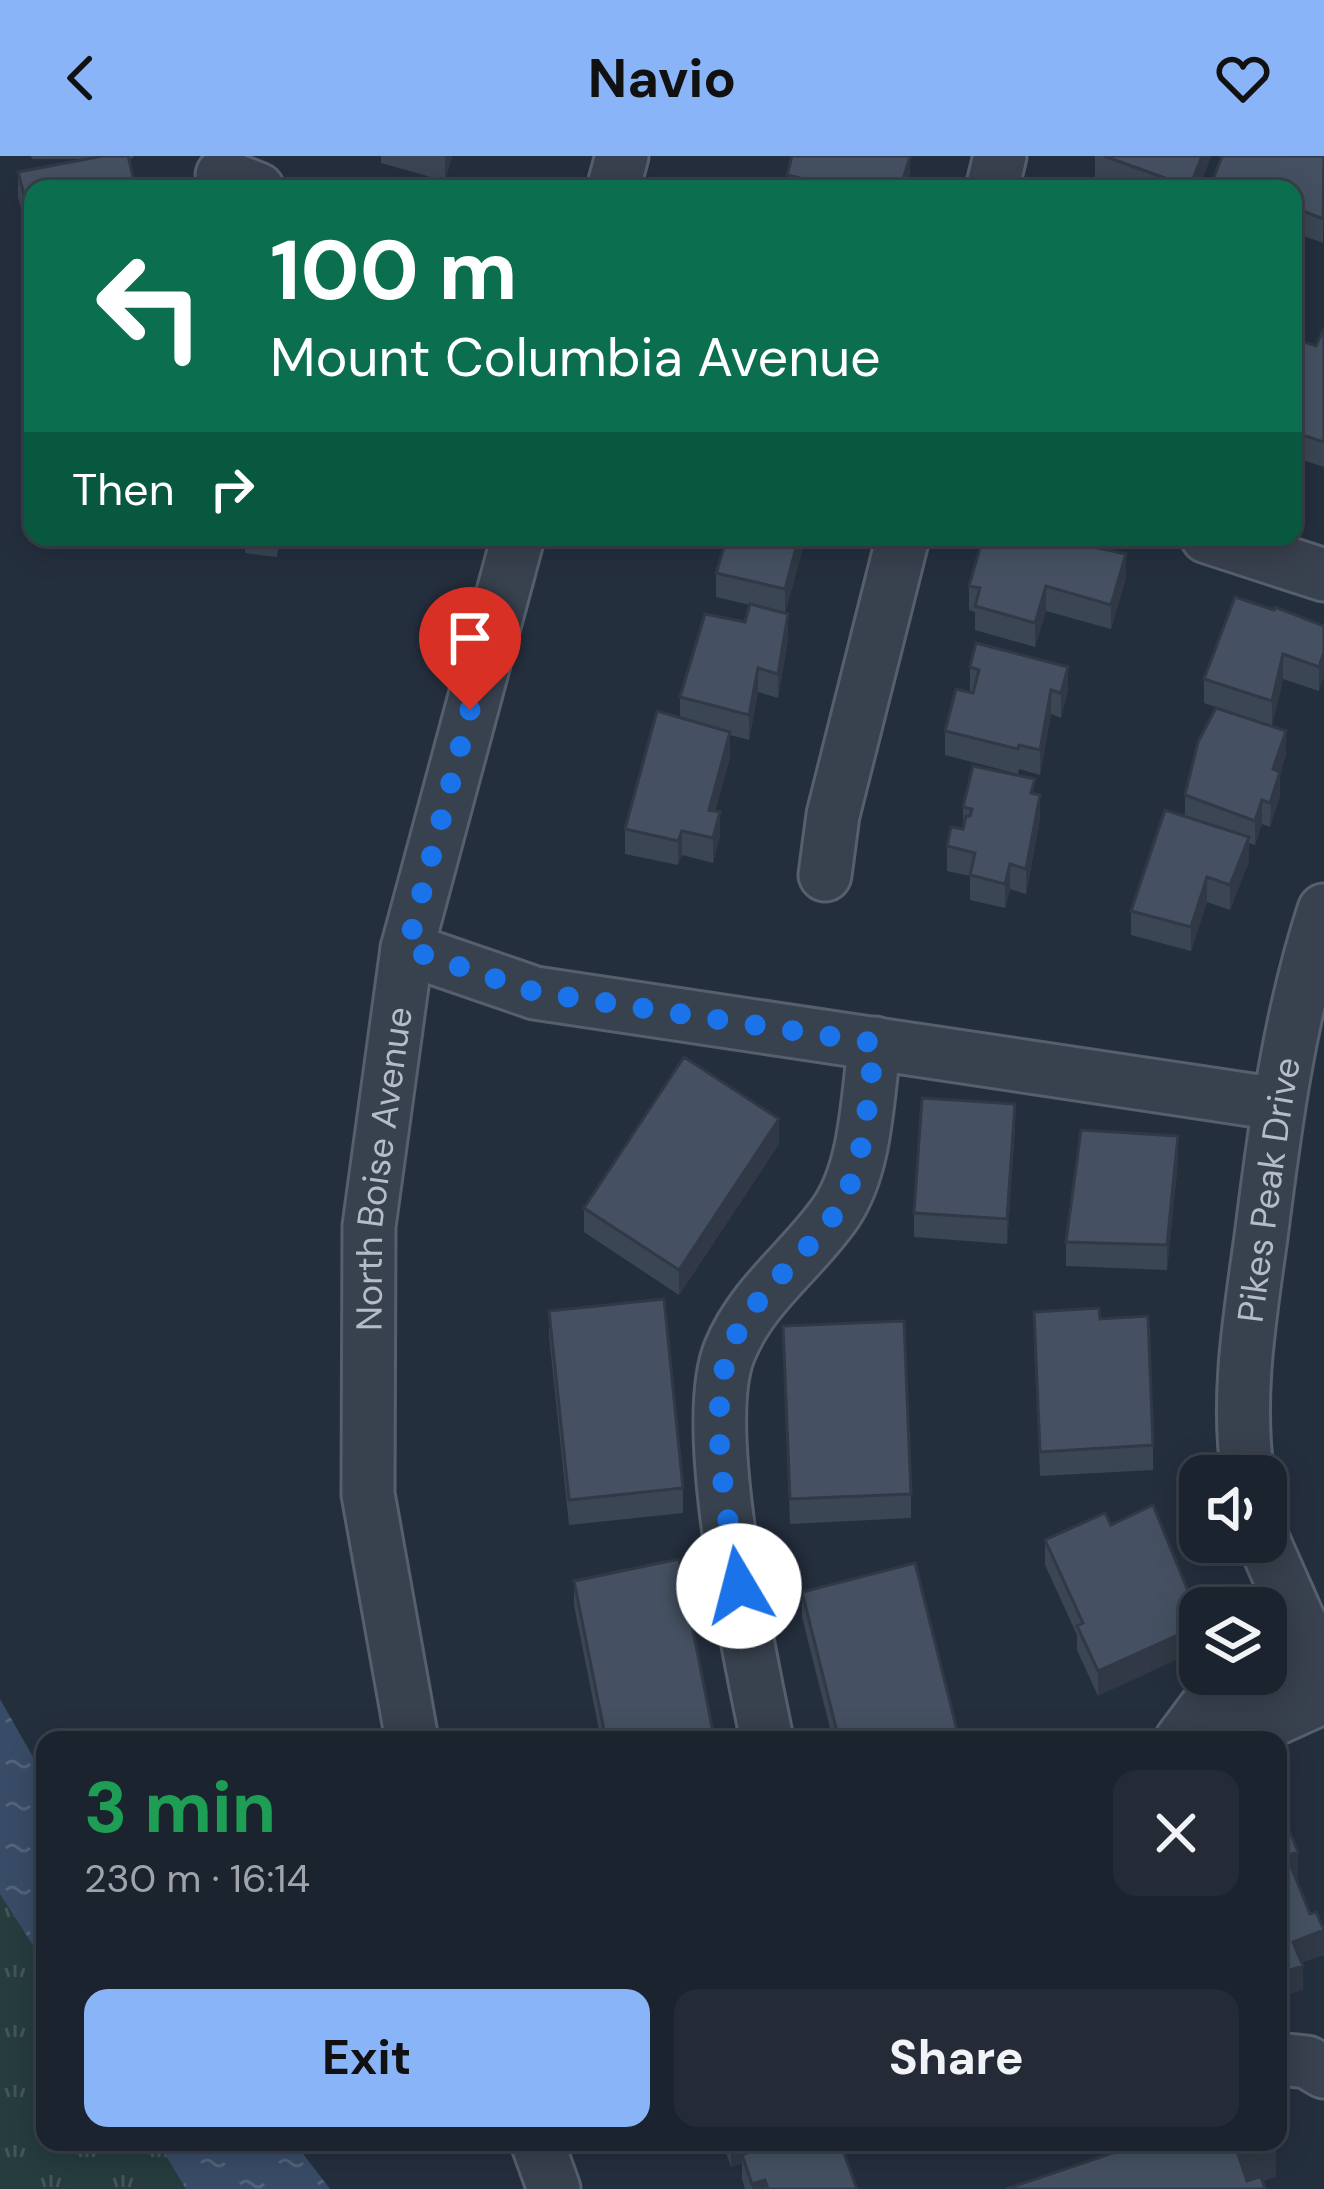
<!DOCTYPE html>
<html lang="en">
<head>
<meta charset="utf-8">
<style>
	:root { --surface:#1b232e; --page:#242b36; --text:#f1f3f6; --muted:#a0a4aa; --line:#39404a; --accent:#8ab4f8 }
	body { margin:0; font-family:"DM Sans",sans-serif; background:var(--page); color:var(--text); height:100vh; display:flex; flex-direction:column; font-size:45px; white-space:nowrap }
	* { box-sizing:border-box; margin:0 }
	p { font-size:39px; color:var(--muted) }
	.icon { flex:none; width:66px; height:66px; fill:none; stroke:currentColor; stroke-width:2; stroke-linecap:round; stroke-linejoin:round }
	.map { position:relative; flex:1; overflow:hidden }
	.side { position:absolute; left:36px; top:1575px; width:1251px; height:420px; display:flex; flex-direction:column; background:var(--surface); border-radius:24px; box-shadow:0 6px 30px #0003,0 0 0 3px var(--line) }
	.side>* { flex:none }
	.banner { position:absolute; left:24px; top:24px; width:1278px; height:366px; border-radius:24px; box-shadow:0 6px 30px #0003,0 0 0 3px var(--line); background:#0b6e4f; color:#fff; overflow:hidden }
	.controls { position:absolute; left:1179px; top:1299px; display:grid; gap:24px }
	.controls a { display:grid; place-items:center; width:108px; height:108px; border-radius:24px; background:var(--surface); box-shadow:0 6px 30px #0003,0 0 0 3px var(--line); font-size:60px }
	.pin { position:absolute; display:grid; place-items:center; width:102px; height:102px; color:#fff; margin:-123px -51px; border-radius:50% 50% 50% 0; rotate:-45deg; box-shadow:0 0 12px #0007 }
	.pin .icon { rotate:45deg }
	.me { position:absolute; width:132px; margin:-66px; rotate:352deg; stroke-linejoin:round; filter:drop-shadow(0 0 9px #0008) }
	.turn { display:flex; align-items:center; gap:42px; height:252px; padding:0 48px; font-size:54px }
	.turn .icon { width:156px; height:156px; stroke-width:2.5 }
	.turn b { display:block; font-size:84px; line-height:102px }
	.then { display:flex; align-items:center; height:114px; padding:0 48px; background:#0003; gap:24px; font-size:45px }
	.round { display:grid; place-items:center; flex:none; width:126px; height:126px; border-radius:24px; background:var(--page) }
	.headline { display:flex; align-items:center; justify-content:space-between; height:204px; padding:0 48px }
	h1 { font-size:72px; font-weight:700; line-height:90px; color:#1e9e55 }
	.action { display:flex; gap:24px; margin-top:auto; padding:24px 48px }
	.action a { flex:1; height:138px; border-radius:24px; background:var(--accent); color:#111; font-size:48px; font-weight:700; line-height:138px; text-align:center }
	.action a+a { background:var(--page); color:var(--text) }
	header { display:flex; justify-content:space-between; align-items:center; height:156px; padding:0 48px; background:var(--accent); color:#111; font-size:54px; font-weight:700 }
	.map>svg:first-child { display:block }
	.grass { fill:url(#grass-tufts) }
	.water { fill:url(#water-ripples) }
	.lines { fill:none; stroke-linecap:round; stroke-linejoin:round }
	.minor-casing { stroke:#565f6c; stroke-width:57 }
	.minor { stroke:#38414e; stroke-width:51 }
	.wall { fill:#3b4654 }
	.shaded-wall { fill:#303945 }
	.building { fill:#455162; stroke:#303945; stroke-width:3 }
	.route { stroke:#1a73e8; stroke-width:21; stroke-dasharray:0 37.8 }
	.labels { text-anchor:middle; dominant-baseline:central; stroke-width:9; stroke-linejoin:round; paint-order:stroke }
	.street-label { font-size:36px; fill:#b4bcc9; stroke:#1d2633 }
</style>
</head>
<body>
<header><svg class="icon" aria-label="back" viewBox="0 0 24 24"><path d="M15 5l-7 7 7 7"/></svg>Navio<svg class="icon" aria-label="heart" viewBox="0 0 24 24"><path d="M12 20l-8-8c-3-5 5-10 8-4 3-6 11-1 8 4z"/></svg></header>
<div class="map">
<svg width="1324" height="2033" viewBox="0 0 1324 2033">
	<defs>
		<pattern id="grass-tufts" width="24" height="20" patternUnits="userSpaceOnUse" patternTransform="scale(3)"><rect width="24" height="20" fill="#263c3f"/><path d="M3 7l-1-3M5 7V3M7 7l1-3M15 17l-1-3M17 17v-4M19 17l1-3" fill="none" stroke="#435659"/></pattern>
		<pattern id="water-ripples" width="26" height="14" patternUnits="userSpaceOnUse" patternTransform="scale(3)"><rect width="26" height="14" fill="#394c67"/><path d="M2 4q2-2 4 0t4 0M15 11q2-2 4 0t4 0" fill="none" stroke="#53647b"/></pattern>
	</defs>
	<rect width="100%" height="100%" fill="#242f3e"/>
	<!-- grass -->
	<path class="grass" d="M0,1728L45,1797V1986H169L199,2033H0Z"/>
	<!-- water -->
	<path class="water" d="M0,1543L45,1622V1808L0,1738Z
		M158,1986H294L330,2033H186Z"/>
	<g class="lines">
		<!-- minor casing -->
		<g class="minor-casing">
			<g id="minor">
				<path d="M222,19L258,33"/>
				<path d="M613,33L622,0"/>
				<path d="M992,33L1000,0"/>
				<path d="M1207,381L1324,419"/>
				<path d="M825,719L833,659L903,381"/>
				<path d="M407,793L535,837L1278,948"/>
				<path id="s1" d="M1248,1320C1236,1240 1250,1161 1261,1081C1275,970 1289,861 1324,754"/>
				<path d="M1264,1386L1299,1465L1324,1510"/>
				<path id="s2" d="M412,1584L368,1338L369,1070L407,793L518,381"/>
				<path d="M767,1584C750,1498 698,1269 730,1194C753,1138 803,1104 836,1056C867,1010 867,941 875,887"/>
				<path d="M1181,1584L1205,1552L1318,1500"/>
				<path d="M1229,1584L1324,1541"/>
				<path d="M1278,1903L1307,1906L1324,1916"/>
				<path d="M537,1986L554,2033"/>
			</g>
		</g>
		<!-- minor -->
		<use href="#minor" class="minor"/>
	</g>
	<!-- wall -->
	<path class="wall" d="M31,0H133V2L33,33V97L18,41V16L89,3H32Z
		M381,0H452L445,25L381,7Z
		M1095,0H1211L1199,33H1128L1095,21Z
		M1324,0L1323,87L1293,76V33H1214V21Z
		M787,19L910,25L908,33H787Z
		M1324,174V311L1293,301V182L1316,190Z
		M245,381H320L319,390L279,386L277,401L245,397Z
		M727,381H806L785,457L788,483L778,542L758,536L749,584L730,579V601L715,655L720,680L713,707L682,699L678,709L625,698V673L680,562V541L745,466L750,449L716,441V417Z
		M1126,422L1111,473L1046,455L1035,491L975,474V456L969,454V430Z
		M1324,470L1319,535L1283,523L1272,570L1204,547V523Z
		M970,511L1068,535L1061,562L1051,558L1040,619L1019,613L1018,618L945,599V575L973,536L970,535Z
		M1286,599L1280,617V640L1270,671L1262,668L1255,689L1249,687V705L1230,754L1207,746L1191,795L1131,779V755L1185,660V639Z
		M1035,638L1040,663L1026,738L1010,733L1005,752L970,744V720L947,715V690L963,673V651Z
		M1015,972L1007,1088L914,1081V1057Z
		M779,988L679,1139L584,1076V1052Z
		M1178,1005L1167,1114L1066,1110V1086Z
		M549,1155L683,1332V1357L569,1369L549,1180Z
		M1034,1156L1100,1163L1153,1289V1314L1040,1320Z
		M783,1170L911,1338V1362L790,1368Z
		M1105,1357L1098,1540L1077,1494V1479L1045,1409V1384Z
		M574,1425L714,1584H601L574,1449Z
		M802,1436L958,1584H833L802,1461Z
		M722,1986H840L857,2033H745L742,2023V2007L731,2011Z"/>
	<!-- shaded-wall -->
	<path class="shaded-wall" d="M445,0H452L445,25Z
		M1202,0H1211L1199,33H1190Z
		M910,1V25L908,33H900Z
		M799,381H806L785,457V433Z
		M1126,398V422L1111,473V449Z
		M1046,430V455L1035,491V467Z
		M788,458V483L778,542V518Z
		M1324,496V521L1319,535V511Z
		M1283,498V523L1272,570V545Z
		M1068,511V535L1061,562V537Z
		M758,512V536L749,584V559Z
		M1051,534V558L1040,619V594Z
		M1286,575V599L1280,617V640L1270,671L1273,613Z
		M730,576V601L709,678V654Z
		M1040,639V663L1026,738V713Z
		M1262,644V668L1255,689V665Z
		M720,656V680L713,707V682Z
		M682,675V699L678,709V685Z
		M1249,681V705L1230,754V729Z
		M1010,708V733L1005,752V728Z
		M1207,721V746L1191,795V771Z
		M1015,948V972L1007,1088V1063Z
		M779,963V988L679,1139V1114Z
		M1178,980V1005L1167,1114V1089Z
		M1200,1469V1493L1098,1540V1515Z
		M958,1578V1584H933Z
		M1298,1696V1721L1287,1724V1700Z
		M1324,1774V1799L1293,1810V1786Z
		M1303,1810V1834L1278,1842V1818Z
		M731,1986H742V2007L731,2011Z
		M1244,1986H1276V2021L1240,2033L1235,1989Z
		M765,2024V2033H752V2028Z"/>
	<!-- building -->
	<path class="building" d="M103,0H128L136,33H33V73L18,16Z
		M792,0H907L910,1L900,33H846L787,19Z
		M1104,0H1202L1190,31Z
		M1222,0H1324L1323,63L1293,51V33H1245L1214,21Z
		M1323,174H1324V286L1293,276V182L1316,190Z
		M727,381H799L785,433L716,417Z
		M983,381H1047L1126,398L1111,449L1046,430L1035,467L975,450L980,432L969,430Z
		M1235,441L1274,454L1275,451L1324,470V496L1319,511L1283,498L1272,545L1204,523Z
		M750,448L788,458L778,518L758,512L749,559L680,541L705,458L745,466Z
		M976,487L1068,511L1061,537L1051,534L1040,594L1019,589L1018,593L945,575L956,533L973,537L979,514L970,511Z
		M1216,552L1286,575L1273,613L1280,616L1270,647L1262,644L1255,665L1185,639L1198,586Z
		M657,555L730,576L709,654L720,656L713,682L682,675L678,685L625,673Z
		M973,610L1035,623L1031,637L1040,639L1026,713L1010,708L1005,728L970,719L975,697L947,690L951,671L963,673L966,660H970L972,653L963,651Z
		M1165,654L1249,681L1230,729L1207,721L1191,771L1131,755Z
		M684,901L779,963L679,1114L584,1052Z
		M922,942L1015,948L1007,1063L914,1057Z
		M1081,974L1178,980L1167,1089L1066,1086Z
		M664,1143L683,1332L569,1344L549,1155Z
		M1099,1152L1100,1163L1148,1160L1153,1289L1040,1296L1034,1156Z
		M904,1165L911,1338L790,1343L783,1170Z
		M1153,1349L1200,1464V1469L1098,1515L1077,1470L1083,1467L1045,1384L1105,1357L1111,1369Z
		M679,1403L714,1581L700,1584H606L574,1425Z
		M915,1407L958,1578L933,1584H839L802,1436Z
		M1278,1646L1298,1696L1287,1700L1310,1758L1316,1756L1324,1774L1293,1786L1303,1810L1278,1818Z
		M743,1986H840L857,2033H768L765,2024L752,2028L742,1999L747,1997Z
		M1145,1986H1244L1235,1989L1247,2025L1261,2020L1265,2033H1006Z"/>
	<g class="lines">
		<!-- route -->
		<path class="route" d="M470,554L407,793L535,836L875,887C867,941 867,1009 836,1056C802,1106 745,1142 727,1202C708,1266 728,1365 739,1430"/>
	</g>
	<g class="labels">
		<!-- street labels -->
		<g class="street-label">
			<text stroke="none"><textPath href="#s2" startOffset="576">North Boise Avenue</textPath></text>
			<text stroke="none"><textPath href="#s1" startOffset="288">Pikes Peak Drive</textPath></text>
		</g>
	</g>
</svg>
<div class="controls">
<a><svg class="icon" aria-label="sound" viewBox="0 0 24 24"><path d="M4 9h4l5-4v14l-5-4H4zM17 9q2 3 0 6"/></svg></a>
<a><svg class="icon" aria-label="layers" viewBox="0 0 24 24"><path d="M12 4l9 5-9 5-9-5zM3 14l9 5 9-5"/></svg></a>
</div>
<div class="pin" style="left:470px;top:554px;background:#d93025"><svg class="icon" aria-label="arrive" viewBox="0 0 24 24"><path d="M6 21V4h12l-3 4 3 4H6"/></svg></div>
<svg class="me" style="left:739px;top:1430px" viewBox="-20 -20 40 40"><circle r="19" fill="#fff"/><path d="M0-13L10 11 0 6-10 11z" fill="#1a73e8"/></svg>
<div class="banner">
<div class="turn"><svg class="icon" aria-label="left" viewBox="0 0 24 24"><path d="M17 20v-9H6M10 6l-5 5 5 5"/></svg><div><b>100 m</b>Mount Columbia Avenue</div></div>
<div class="then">Then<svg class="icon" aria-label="right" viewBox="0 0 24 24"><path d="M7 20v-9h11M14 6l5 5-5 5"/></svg></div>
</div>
<section class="side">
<div class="headline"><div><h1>3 min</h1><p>230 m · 16:14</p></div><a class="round"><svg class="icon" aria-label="close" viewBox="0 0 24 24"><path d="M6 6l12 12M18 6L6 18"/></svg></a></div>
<div class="action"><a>Exit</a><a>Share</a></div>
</section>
</div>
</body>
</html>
